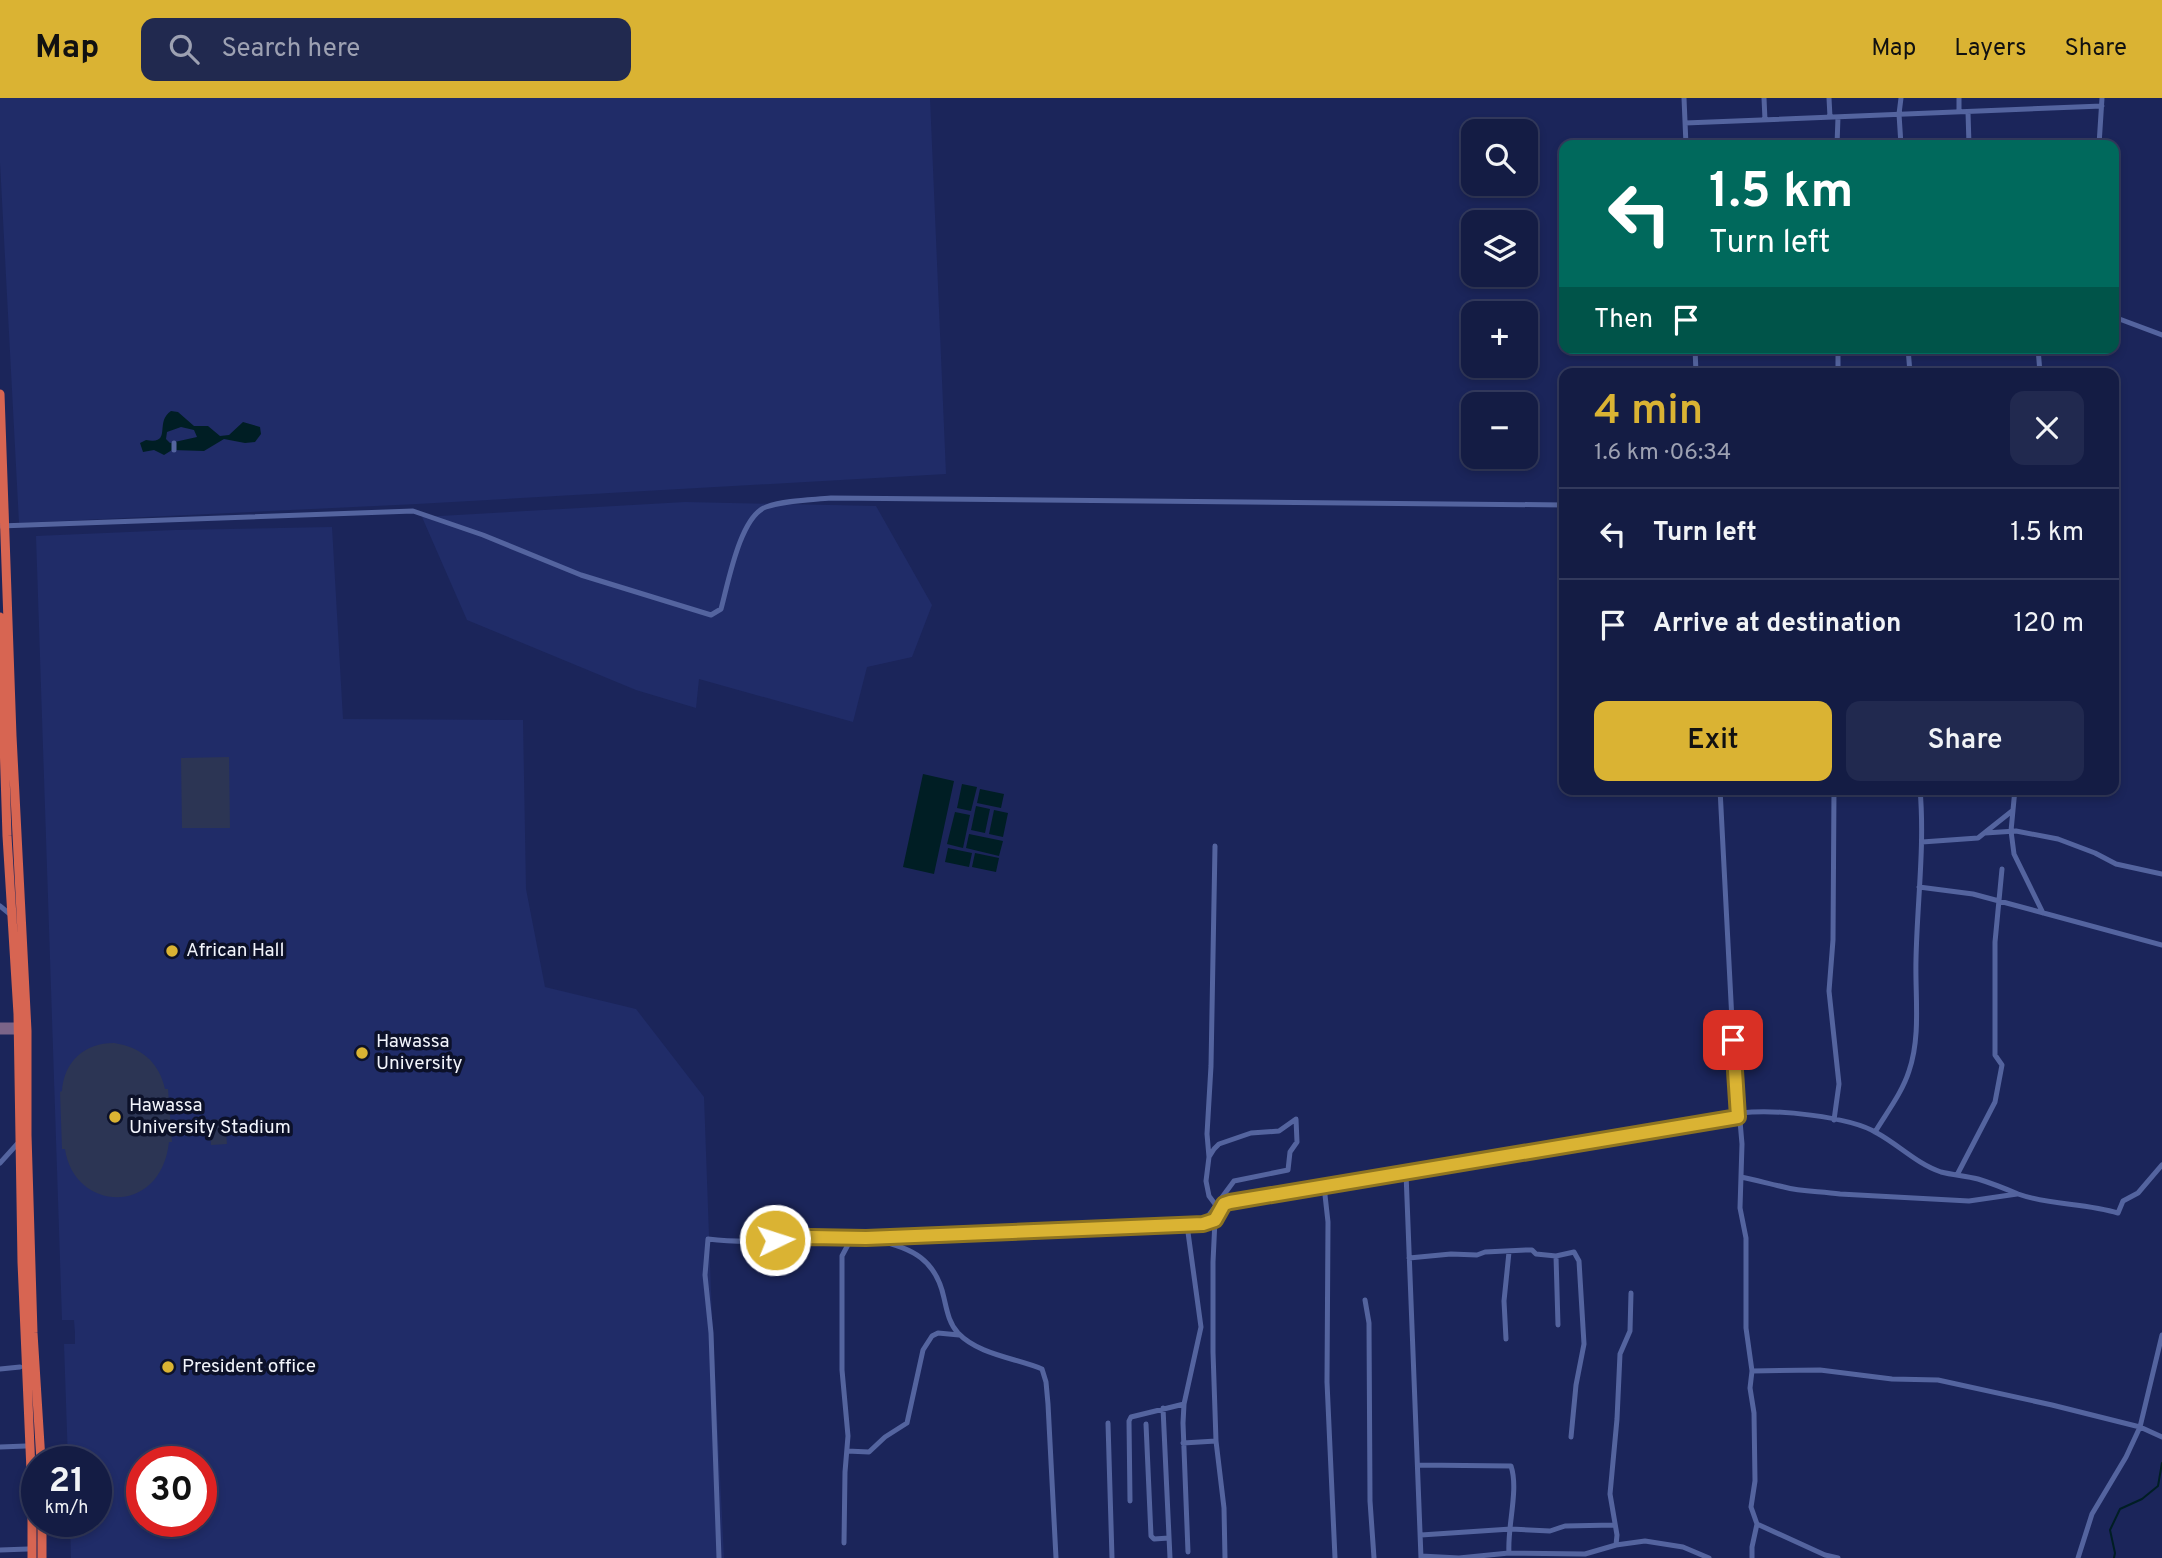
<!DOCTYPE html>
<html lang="en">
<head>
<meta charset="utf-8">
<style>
	:root { --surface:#141c44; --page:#21294f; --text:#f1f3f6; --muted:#9da1b2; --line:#333a5d; --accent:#dab333 }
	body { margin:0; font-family:Overpass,sans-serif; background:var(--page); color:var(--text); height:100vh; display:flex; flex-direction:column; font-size:26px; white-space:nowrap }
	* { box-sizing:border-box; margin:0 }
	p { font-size:23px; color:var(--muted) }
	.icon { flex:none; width:38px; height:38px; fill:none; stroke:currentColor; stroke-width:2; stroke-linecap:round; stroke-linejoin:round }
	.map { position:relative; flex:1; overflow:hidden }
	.side { position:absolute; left:1559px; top:270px; width:560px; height:427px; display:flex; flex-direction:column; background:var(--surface); border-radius:14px; box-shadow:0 4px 10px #0003,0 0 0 2px var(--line) }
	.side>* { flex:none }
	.guide { position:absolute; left:1559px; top:42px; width:560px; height:214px; border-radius:14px; box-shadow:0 4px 10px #0003,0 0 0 2px var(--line); background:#00695c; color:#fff; overflow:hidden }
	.tools { position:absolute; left:1461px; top:21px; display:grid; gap:14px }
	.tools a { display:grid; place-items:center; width:77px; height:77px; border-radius:14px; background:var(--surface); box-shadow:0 4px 10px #0003,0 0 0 2px var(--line); font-size:35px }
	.speed { position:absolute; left:21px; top:1348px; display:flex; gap:14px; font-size:35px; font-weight:700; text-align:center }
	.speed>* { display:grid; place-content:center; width:91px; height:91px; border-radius:50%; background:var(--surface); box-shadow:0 4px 10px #0003,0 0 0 2px var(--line); line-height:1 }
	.speed small { font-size:18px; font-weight:400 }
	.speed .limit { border:10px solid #d22; background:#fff; color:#111 }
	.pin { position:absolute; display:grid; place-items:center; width:60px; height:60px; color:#fff; margin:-30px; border-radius:14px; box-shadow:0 4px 10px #0006 }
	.me { position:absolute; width:77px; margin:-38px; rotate:86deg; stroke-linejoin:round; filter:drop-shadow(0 0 5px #0008) }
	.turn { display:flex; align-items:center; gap:24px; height:147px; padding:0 35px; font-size:32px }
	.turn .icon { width:91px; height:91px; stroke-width:2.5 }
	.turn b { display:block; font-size:49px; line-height:60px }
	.then { display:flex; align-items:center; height:66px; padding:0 35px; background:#0003; gap:14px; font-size:26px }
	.round { display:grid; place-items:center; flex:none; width:74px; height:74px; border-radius:14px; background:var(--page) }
	.headline { display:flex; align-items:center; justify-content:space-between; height:119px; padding:0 35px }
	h1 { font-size:42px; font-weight:600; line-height:52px; color:var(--accent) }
	.cta { display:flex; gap:14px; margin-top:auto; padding:14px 35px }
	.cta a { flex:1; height:80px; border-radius:14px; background:var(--accent); color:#111; font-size:28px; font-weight:600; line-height:80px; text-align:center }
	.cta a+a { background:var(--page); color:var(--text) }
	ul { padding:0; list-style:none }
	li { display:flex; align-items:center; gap:21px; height:91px; padding:0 35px; border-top:2px solid var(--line) }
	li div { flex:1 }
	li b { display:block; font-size:26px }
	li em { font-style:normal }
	header { display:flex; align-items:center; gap:42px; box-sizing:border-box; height:98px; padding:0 35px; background:var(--accent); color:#111 }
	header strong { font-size:33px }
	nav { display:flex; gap:38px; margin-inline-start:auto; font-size:24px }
	.search { width:490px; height:63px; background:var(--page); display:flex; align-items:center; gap:18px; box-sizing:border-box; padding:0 24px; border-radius:14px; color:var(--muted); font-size:26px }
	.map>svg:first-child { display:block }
	.built { fill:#202c68; fill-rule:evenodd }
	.green { fill:#2c3554 }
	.water { fill:#001e24; fill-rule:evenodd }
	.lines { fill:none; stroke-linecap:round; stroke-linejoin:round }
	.stream { stroke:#001e24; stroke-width:2 }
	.street { stroke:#54649f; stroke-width:5 }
	.secondary { stroke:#7b6488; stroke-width:7 }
	.highway { stroke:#d76552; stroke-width:9 }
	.route-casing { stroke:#8e7421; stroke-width:18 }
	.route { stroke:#dab333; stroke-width:12 }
	.poi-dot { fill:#dab333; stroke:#0c1129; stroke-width:2.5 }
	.labels { text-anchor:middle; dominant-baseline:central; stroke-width:7; stroke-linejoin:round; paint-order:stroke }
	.poi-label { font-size:19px; fill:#f2f4fb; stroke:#0c1129; text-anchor:start }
</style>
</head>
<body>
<header>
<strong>Map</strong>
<div class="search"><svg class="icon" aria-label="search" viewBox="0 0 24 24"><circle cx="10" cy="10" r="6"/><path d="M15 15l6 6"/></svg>Search here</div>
<nav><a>Map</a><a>Layers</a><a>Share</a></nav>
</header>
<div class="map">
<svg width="2162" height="1460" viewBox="0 0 2162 1460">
	<rect width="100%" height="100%" fill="#1b255a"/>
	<!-- built -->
	<path class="built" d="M0,0H930L946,376L417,406L19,425L0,64Z
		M685,404L876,408L932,507L912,559L867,569L853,624L699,581L696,610L636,592L467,522L422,419Z
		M332,429L343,621L523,622L526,791L545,889L636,911L704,999L711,1193L724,1460H71L70,1423H96V1363H68L64,1246H75V1235L74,1222H62L36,438L175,432ZM142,1363H201V1423H142Z"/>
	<!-- green -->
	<path class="green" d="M229,659L230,730H182L181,660Z
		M114,945C141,949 159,964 165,991H168L172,1044H169C161,1119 74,1114 65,1051H62L60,994L62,993C64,963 85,945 114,945Z
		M225,1021L227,1046L211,1047L209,1022Z"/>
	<!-- water -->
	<path class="water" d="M171,313L178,314L194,328H208L220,338L229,337L243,324L260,329L261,336L255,344L245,345L224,341L204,353L172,352L164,357L154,352L143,354L140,345L146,342C173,347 154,324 171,313ZM181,329L194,332L197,339L170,345L166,341L167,334Z
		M923,676L954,683L934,776L903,769Z
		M962,686L977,689L971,713L957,710Z
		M980,691L1004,696L1001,710L977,705Z
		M976,708L990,711L985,735L971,732Z
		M994,712L1008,715L1003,739L989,736Z
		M955,714L970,717L963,750L947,746Z
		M969,736L1003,743L999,758L966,750Z
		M948,750L972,755L969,769L945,764Z
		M975,755L999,760L996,774L972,769Z"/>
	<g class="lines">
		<!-- stream -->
		<path class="stream" d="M2114,1460L2115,1455L2110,1432L2120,1411L2142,1401L2158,1388L2162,1365"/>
		<!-- street -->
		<path class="street" d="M1684,0L1686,47
			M1764,0L1765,22
			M1829,0L1830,19
			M1901,0L1899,16L1901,47
			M1959,0V14
			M1968,14L1969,47
			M1685,25L2102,8
			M1837,47L1838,19
			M2099,47L2102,0
			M2114,219L2162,237
			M1695,250L1696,275
			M1838,250V275
			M1908,250L1910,275
			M2038,250L2040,275
			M174,345V352
			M0,428L413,413L483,437L581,477L711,517L721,511C728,486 740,418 766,409C786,402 810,402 831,400L1564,407
			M1720,691L1733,942L1742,1046L1740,1110L1746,1140V1230L1752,1273L1750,1290L1754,1315L1755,1383L1751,1409L1757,1426L1752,1449V1460
			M2015,691L2011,733L2014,756L2043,815
			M1985,735L2016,733L2058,741L2095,755L2116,766L2162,776
			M1922,744L1978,740L2012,713
			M1919,789L1973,796L2162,847
			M0,808L11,817
			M1834,1022L1839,986L1829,893L1833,842L1834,691
			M1875,1034C1887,1014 1902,995 1909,973C1921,938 1915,898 1916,862C1917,805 1925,748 1920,691
			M1209,1059L1207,1036L1211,968L1215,748
			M0,1065L19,1044
			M1406,1075L1421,1460
			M1957,1077L1995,1004L2002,967L1995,957V844L2002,771
			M1741,1079C1756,1082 1770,1086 1784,1089C1802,1094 1821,1093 1840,1096L1969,1103L2017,1096
			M1324,1088L1328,1124L1327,1284L1335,1460
			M1203,1125L1234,1083L1288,1072L1290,1054L1297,1044L1296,1021L1279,1033L1251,1035L1219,1046L1214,1051L1209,1059L1206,1083L1209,1098L1215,1106
			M1187,1127L1201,1229L1184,1306L1183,1325L1188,1454
			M876,1142C913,1150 936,1162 944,1200C947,1213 949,1225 958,1235C979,1257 1016,1260 1042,1271L1046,1284L1048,1306L1056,1460
			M1556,1158L1574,1154L1579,1163L1584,1246L1576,1287L1571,1339
			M1409,1160L1451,1156L1477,1157L1485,1154L1526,1152H1532L1536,1156L1556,1158L1558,1227
			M1365,1202L1369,1225L1370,1403L1374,1460
			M1506,1241L1504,1203L1509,1154
			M0,1271L20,1269
			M1752,1273L1820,1272L1892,1281L1938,1282L2052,1307L2140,1329L2162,1339
			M1163,1310L1170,1460
			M1108,1325L1112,1460
			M1146,1326L1151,1438L1154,1441L1169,1440
			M1183,1345L1216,1343
			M0,1349L26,1348
			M847,1353L869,1354L885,1339L907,1325L923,1252L932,1238L938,1235L959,1237
			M1418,1367L1511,1368C1519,1392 1507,1429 1509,1455
			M1130,1403L1129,1323L1131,1319L1184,1306
			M1757,1426L1825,1457L1838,1460
			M1421,1437L1511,1431L1550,1433L1565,1428L1614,1427
			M844,1445L845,1374L848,1338L842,1272V1158L851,1141
			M1616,1447L1617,1437L1610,1396L1617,1321L1620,1256L1630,1233L1631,1195
			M0,1452L28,1451
			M1421,1458L1459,1460L1509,1455L1585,1456L1616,1447L1645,1443L1683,1449L1709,1460
			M719,1460L711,1235L705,1177L708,1141C756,1147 803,1139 851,1141L1187,1127L1215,1122
			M1225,1460L1224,1410L1216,1343L1213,1254V1164L1215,1122L1224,1106L1279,1095L1738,1019L1741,1015C1774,1011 1849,1018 1877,1035C1899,1047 1917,1066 1941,1074C1953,1077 1966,1078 1978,1081C1991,1085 2006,1091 2018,1096C2048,1107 2086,1105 2118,1115L2123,1103L2138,1095L2162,1067
			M2078,1460L2092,1416L2126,1359L2140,1329L2162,1237"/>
		<!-- secondary -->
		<path class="secondary" d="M0,928H22
			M0,933H20"/>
		<!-- highway -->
		<path class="highway" d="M0,296L12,638L27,933V1037L33,1235L41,1363
			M0,519L7,738L18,916L22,1164L32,1396V1460
			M42,1460V1423"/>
	</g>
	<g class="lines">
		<!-- route casing -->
		<g class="route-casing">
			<path id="route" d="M775,1142L810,1139L866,1140L1203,1126L1215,1122L1224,1106L1230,1104L1738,1019L1733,942"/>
		</g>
		<!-- route -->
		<use href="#route" class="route"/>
	</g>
	<!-- markers -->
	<g class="poi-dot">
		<circle cx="172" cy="853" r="7"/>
		<circle cx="362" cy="955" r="7"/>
		<circle cx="115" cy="1019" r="7"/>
		<circle cx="168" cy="1269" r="7"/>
	</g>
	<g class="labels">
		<!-- poi labels -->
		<g class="poi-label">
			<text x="186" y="853">African Hall</text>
			<text x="376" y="944">Hawassa<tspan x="376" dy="22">University</tspan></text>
			<text x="129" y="1008">Hawassa<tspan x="129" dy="22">University Stadium</tspan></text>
			<text x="182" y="1269">President office</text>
		</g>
	</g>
</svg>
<div class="tools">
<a><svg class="icon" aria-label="search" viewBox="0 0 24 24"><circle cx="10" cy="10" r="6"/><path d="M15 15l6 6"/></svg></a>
<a><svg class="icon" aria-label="layers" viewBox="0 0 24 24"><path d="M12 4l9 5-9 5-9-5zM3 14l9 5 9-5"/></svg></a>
<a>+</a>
<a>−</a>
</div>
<div class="speed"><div>21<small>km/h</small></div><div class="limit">30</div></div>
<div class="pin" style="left:1733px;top:942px;background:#d93025"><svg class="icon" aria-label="arrive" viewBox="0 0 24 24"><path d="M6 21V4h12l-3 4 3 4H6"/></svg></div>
<svg class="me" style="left:775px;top:1142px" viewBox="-20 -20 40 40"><circle r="17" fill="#dab333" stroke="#fff" stroke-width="3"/><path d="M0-11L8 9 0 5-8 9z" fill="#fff"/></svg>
<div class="guide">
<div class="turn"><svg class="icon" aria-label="left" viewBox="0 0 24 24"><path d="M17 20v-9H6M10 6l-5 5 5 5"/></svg><div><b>1.5 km</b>Turn left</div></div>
<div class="then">Then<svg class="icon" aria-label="arrive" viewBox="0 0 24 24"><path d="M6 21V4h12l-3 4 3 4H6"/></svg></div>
</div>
<section class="side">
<div class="headline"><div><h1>4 min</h1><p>1.6 km · 06:34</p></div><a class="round"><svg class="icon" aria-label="close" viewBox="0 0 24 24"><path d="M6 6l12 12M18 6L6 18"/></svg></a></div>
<ul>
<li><svg class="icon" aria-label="left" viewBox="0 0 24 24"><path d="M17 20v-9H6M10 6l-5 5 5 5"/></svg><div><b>Turn left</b></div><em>1.5 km</em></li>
<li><svg class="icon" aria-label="arrive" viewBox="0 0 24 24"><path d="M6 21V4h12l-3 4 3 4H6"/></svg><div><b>Arrive at destination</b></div><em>120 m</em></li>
</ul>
<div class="cta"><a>Exit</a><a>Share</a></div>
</section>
</div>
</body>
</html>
